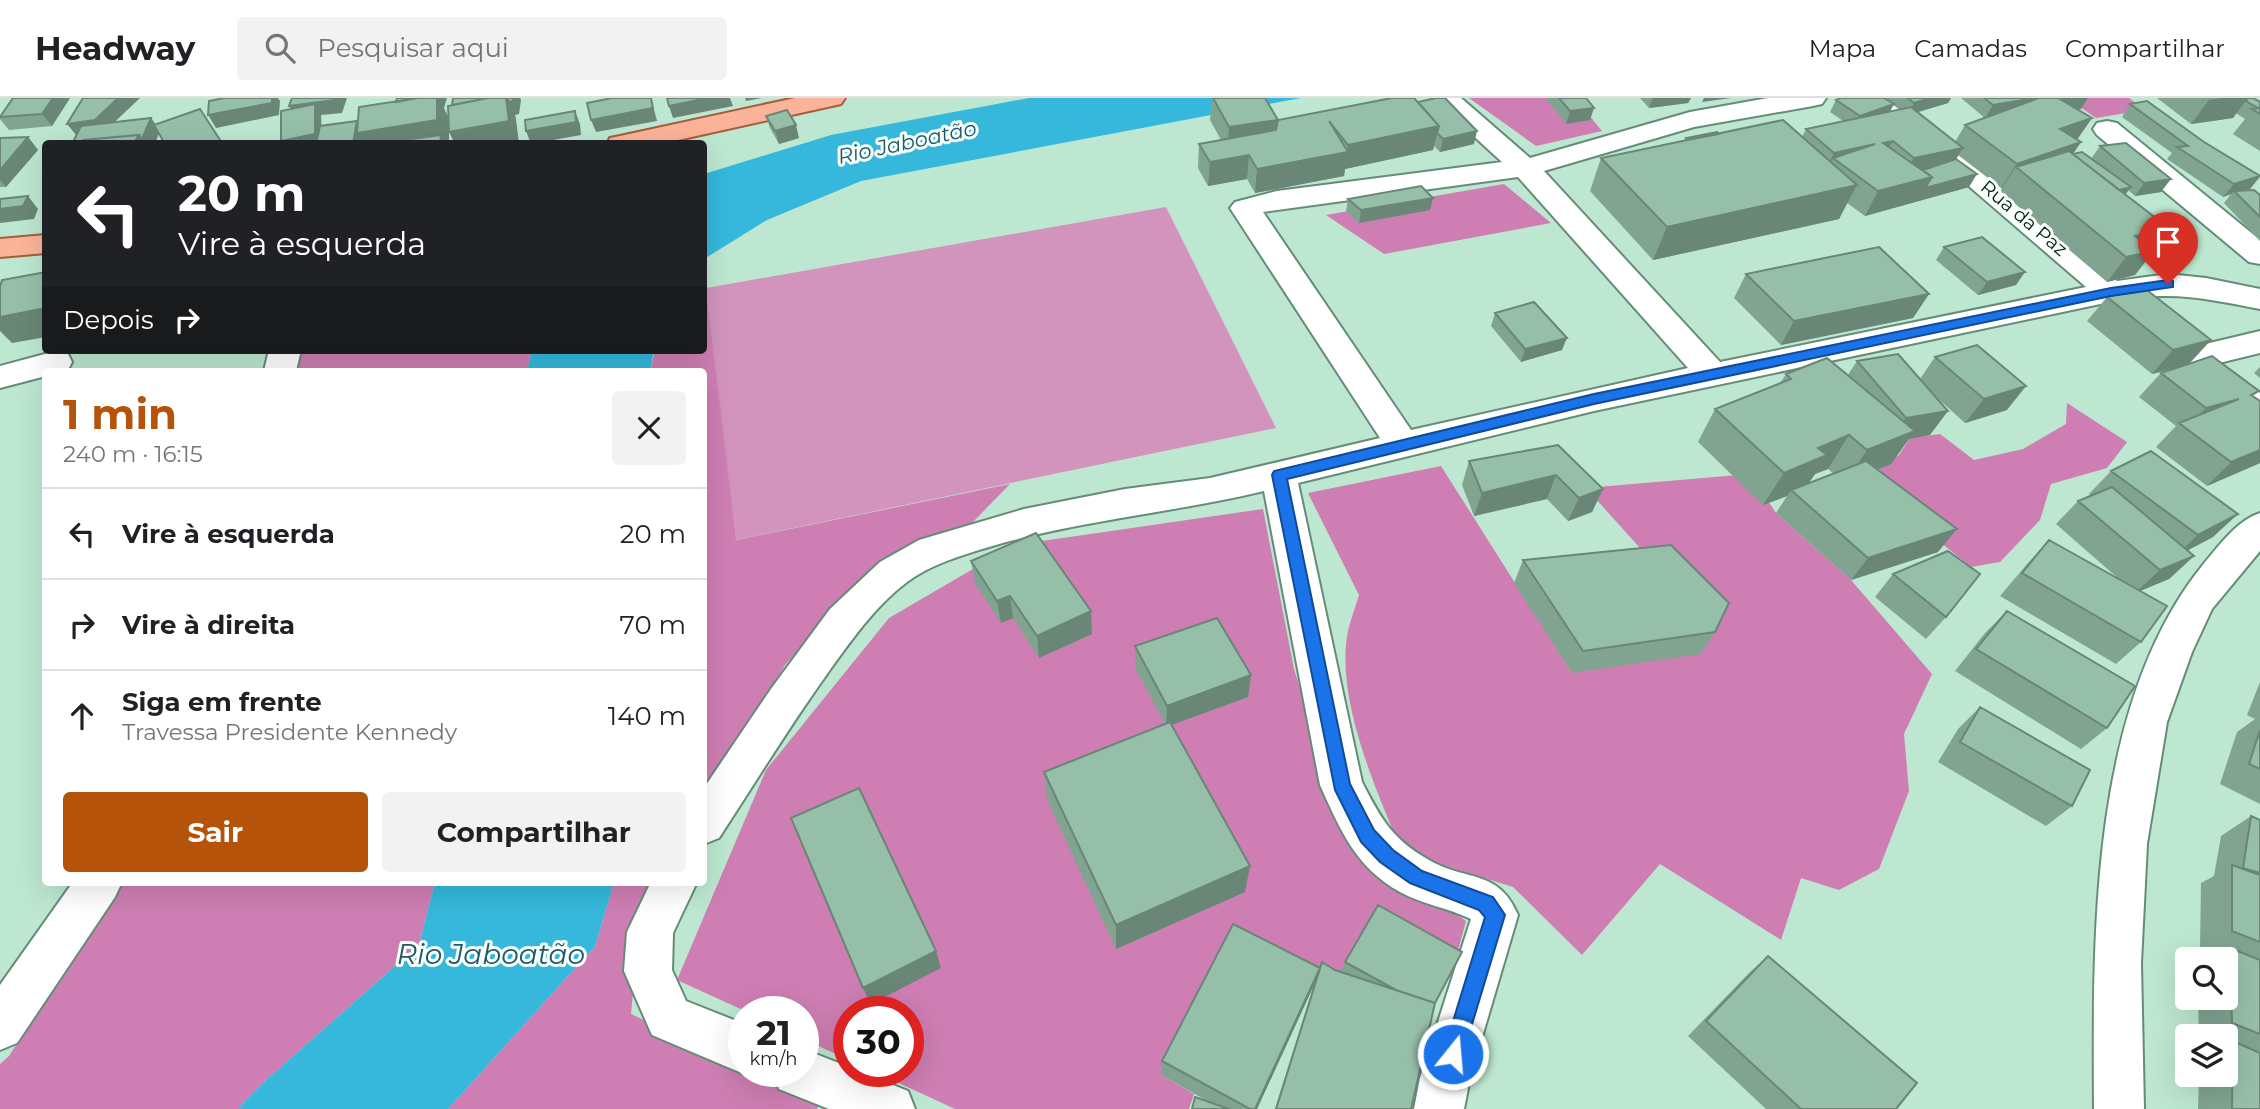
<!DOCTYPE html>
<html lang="pt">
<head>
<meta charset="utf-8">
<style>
	:root { --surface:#fff; --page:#f2f2f2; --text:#202124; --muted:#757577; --line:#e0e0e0; --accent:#b45309 }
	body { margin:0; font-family:Montserrat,sans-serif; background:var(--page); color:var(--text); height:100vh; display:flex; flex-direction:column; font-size:26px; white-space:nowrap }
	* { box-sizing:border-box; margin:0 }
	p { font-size:23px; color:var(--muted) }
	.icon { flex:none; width:38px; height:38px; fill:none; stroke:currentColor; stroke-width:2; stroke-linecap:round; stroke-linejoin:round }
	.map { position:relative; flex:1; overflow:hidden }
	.drawer { position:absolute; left:42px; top:270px; width:665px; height:518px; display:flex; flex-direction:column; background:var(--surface); border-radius:7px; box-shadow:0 7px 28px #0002 }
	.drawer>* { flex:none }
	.hud { position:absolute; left:42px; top:42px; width:665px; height:214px; border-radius:7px; box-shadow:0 7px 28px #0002; background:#202124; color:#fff; overflow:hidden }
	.buttons { position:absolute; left:2175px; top:849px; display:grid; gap:14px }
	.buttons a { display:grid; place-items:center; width:63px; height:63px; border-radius:7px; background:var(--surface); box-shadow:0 7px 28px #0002; font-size:35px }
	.speed { position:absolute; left:728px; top:898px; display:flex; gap:14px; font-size:35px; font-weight:700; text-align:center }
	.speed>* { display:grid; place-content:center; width:91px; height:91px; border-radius:50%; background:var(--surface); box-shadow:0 7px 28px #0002; line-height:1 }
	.speed small { font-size:18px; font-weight:400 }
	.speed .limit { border:10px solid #d22; background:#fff; color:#111 }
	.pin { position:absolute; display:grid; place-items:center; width:60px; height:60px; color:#fff; margin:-72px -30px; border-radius:50% 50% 50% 0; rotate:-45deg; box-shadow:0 0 7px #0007 }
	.pin .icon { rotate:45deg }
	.me { position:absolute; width:77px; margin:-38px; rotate:17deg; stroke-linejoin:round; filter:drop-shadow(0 0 5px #0008) }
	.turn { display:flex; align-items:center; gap:24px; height:147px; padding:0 21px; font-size:32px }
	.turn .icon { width:91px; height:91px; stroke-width:2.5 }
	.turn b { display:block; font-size:49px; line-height:60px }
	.then { display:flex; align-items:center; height:66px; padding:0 21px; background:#0003; gap:14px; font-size:26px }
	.round { display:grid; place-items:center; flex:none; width:74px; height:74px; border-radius:7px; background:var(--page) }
	.summary { display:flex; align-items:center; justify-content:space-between; height:119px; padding:0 21px }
	h1 { font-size:42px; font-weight:700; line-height:52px; color:var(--accent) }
	.cta { display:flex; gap:14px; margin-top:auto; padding:14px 21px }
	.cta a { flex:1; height:80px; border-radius:7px; background:var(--accent); color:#fff; font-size:28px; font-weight:700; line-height:80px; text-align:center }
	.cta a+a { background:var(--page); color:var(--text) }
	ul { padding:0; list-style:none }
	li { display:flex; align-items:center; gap:21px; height:91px; padding:0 21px; border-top:2px solid var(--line) }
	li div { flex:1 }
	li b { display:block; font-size:26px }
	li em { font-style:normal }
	header { display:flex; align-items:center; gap:42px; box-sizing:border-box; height:98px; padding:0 35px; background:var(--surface); border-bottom:2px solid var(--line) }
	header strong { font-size:33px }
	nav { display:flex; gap:38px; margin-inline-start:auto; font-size:24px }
	.search { width:490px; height:63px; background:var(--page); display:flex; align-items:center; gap:18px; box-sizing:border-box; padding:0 24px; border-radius:7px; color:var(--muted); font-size:26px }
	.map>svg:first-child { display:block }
	.green { fill:#d294bc }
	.forest { fill:#ce7eb3 }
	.water { fill:#35b8dc }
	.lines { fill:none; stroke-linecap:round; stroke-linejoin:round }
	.minor-casing { stroke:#658c77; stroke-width:4 }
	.major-casing { stroke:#a45d3d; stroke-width:4 }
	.minor { fill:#fff; fill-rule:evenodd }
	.major { fill:#fbb499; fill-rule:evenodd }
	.wall { fill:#81a491; fill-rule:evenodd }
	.shaded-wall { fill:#698676 }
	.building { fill:#96bfa9; stroke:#698676; stroke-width:2 }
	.route { fill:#1a73e8; stroke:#114b97; stroke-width:2 }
	.labels { text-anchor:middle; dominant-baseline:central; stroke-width:6; stroke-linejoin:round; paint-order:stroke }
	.far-street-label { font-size:19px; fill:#081810; stroke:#f6fffa }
	.far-water-label { font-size:21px; font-style:italic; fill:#245867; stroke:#f6fffa }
	.near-water-label { font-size:28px; font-style:italic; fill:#245867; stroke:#f6fffa }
</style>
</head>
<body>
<header>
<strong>Headway</strong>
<div class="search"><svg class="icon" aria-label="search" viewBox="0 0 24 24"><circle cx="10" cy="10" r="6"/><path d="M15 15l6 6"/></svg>Pesquisar aqui</div>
<nav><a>Mapa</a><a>Camadas</a><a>Compartilhar</a></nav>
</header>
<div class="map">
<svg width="2260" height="1011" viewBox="0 0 2260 1011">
	<rect width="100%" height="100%" fill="#bde7d0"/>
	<!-- green -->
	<path class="green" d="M1166,109L1276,330L735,442L706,190Z"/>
	<!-- forest -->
	<path class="forest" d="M1469,0H1575L1602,33L1536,48Z
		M2067,0H2129L2145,12L2096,20Z
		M1504,86L1551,125L1384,156L1326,117Z
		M704,189L706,190L736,442L1010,386L973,424L881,461L785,567L704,705V273H650L655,252H704Z
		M299,252H532L527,273H293Z
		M2067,305L2127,344L2107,370L2051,386L2040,422L2000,464L1971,469L1864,383L1899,357L1910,340L1940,336L1974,362L2023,351L2066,326Z
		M1441,368L1572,575L1658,470L1586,390L1750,376L1776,415L1851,482L1932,576L1904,636L1909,693L1879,771L1839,792L1801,780L1781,842L1660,766L1582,857L1513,789L1402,754C1377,694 1337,605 1347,539C1349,525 1355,511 1359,497L1308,395Z
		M1263,411L1294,571L1346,738L1466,823L1453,871L1346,870L1327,894L1230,844L1161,977L1194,996L1189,1011H955L873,973H908V914H849V962L803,941V914L745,913L677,882L766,672L889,520L1014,447Z
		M120,784H435L419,847L264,984L238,1011H0V966L9,958Z
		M614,784H657L641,811L631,916L744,969V973H752L820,1005L817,1011H448L595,848Z"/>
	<!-- water -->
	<path class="water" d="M1029,0H1301L861,83L767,122L704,161V76L831,37Z
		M532,252H654L650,273H527Z
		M435,784H614L595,848L448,1011H238L264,984L419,847Z"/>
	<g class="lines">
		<!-- minor casing -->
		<g class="minor-casing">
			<path id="minor" d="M1432,0H1461L1530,60L1690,14L1768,0H1826L1822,6L1813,8L1694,29L1544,73L1720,264L2086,189L1927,52L1860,0H1890L1947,40L2117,183L2168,176L2206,180L2260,191V211C2218,203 2180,194 2138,200L2197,248L2260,233V255L2219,265L2260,295V324L2248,320L2179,269L2105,205L1594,313L1298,385L1362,684C1381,721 1392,741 1429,762C1466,784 1498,770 1518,817L1470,980L1464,1011H1414L1420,980L1471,821C1448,810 1422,806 1400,794C1355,769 1340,731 1320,687L1264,393C1173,415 1079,422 989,449C960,458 931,466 907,484C875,508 850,544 827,576C789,629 755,685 719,740L704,746V690L771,591L830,511L880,464L919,442L1024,411L1125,391L1210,380L1380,340L1230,110L1235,104L1277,93L1502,64ZM1518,79L1688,270L1411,332L1263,114Z
				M2107,23L2117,25L2260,142V166L2249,164L2097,37L2093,31L2097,25Z
				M269,252H301L296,273H264Z
				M56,253L68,256L72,264L68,272L46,273V278L0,290V268Z
				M2260,415V453L2212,511L2192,554L2167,624L2147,746L2141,865L2144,1011H2094C2093,839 2089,609 2202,468C2218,449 2236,423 2260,415Z
				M73,784H122L115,799L17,945L0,952V887Z
				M651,784H697L673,835L672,872L686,903L744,926V973H750L744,976L652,937L624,873L627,834Z
				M803,951L849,969V973H858L908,993L915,1011H829L779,991L772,973H803Z"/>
		</g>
		<!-- major casing -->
		<g class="major-casing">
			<path id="major" d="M795,0H845L841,6L832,8L660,46H607L610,40L620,38Z
				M46,137V155L0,159V141Z"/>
		</g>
		<!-- minor -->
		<use href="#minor" class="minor"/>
		<!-- major -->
		<use href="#major" class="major"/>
	</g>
	<!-- wall -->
	<path class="wall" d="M13,0H70L52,28L9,32L0,21V18Z
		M1212,0H1265L1278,22L1418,4L1474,46L1440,54L1434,48L1433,52L1345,71L1344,78L1255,95L1247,81L1208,88L1198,70L1199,46L1221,42L1210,22Z
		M1547,0H1586L1590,22L1566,26L1547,2Z
		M1640,0H1691L1688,5L1649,10Z
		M1841,0H1951L1948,5L1918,14L1955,44L1965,27L1985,20L1961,0H2088L2081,11L2078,12L2092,20L2077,42L2081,44L2073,56L2091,61L2100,48L2161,94L2135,98L2128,92L2125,96L2154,153L2135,177L2107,184L2000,93L2002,90H2001L1958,57L1956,61L1969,89L1865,118L1847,105L1839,121L1653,162L1590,93L1601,60L1685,42L1686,40L1719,36L1802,39L1806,31L1843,23L1830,14L1836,2ZM1893,7L1900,12L1890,14Z
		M2157,0H2253L2260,4V53L2233,36L2245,21L2236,15L2233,20L2191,26Z
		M2130,6L2204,44L2260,79L2250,91L2245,92L2260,97V143L2224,105L2231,96L2223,99L2167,61L2172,55L2122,19Z
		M766,18L799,40L779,46L770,30Z
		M28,39L38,52L6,89H0V40Z
		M1348,101L1430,112L1359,125L1346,113Z
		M1944,149L2016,187L1978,197L1936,162Z
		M1746,176L1929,196L1913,220L1781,247L1734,200Z
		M2107,199L2211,242L2189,265L2259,293L2253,298L2260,365L2207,388L2156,349L2176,328L2139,299L2161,275L2179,269L2152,276L2087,223Z
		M1495,215L1562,252L1521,264L1491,228Z
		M1935,259L2007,312L1965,325L1933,296L1930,337L1909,341L1891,366L1877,372L1938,454L1851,482L1776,415L1787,398L1763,407L1698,344L1715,311L1780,286L1786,276L1848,277L1857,263L1920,281ZM1828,371L1834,376L1809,385L1815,376Z
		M2260,269V280L2254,275Z
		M1558,347L1603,391L1592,414L1568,423L1547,401L1474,418L1462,387L1469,363Z
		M2111,373L2213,439L2188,452L2194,458L2169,481L2140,493L2141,544L2116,566L2000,498L2028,465L2049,442L2120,482L2056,426L2078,403L2091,398L2089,396Z
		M1523,462L1715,534L1701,556L1572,575L1514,485Z
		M971,463L1092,536L1039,560L1013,520L1001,525L975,486Z
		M1893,476L1946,519L1926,541L1875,499Z
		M2007,513L2107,630L2081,651L1955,573L1985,535Z
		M1135,548L1251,577L1248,599L1172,627L1245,794L1116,851L1047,702L1044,674L1165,626L1135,570Z
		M2260,584V706L2220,686L2237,634L2255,621L2247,617Z
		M1980,609L2072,708L2046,728L1938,664L1958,631Z
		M2251,718L2260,722V1011H2198L2199,976H2226V938H2199L2198,900H2226V861H2209L2217,857L2200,850L2201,785L2214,778L2221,738Z
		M1768,858L1896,1011H1766L1688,938L1750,874Z
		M1345,864L1435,905L1411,1011H1275L1314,887L1257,1011H1192L1209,1004L1161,977L1162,963L1320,870L1341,874Z"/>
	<!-- shaded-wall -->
	<path class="shaded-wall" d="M53,0H70L52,28L42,16Z
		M118,0H140L104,34L77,38L67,26Z
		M272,0H278L280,3L279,17L216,30L208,17Z
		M336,0H347L342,15L321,17L322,46H282L281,43L297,20L289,8Z
		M437,0H447L444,10L449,21V46H353L357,23Z
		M506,0H520L521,2L519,16L515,17L516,21L519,46H455L449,34Z
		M651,0L657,23L596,34L591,22Z
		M708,0H730L733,8L673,20L669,8Z
		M745,0H762L746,3Z
		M1653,0H1691L1688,5L1649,10Z
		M1704,0H1731L1702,4Z
		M1930,0H1951L1948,5L1908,17L1914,5Z
		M2035,0L2027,13L1985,20L1993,7Z
		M2062,0H2088L2081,11L2049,21Z
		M2221,0H2248L2233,20L2191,26L2209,2Z
		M1894,6L1887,19L1853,30L1860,18Z
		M1594,10L1590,22L1566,26L1570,13Z
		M575,13L580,26L581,37L531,46L526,33Z
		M151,20L160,32L155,46H101Z
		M2092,20L2075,44L2060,31Z
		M1278,22L1275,46L1227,53L1229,29Z
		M796,27L799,40L779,46L775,33Z
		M1439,28L1433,52L1345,71L1344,78L1255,95L1257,71L1347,54L1348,47Z
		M1477,33L1474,46L1440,54L1443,41Z
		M28,39L38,52L6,89L0,82V72Z
		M1893,43L1879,67L1883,45Z
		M2081,44L2070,60L2016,69L2002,90H2001L2017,66Z
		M1875,46L1833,60L1824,79H1822L1834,55Z
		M1963,50L1948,74L1900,84L1914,60Z
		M1249,57L1247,81L1208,88L1210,64Z
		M1977,76L1969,89L1865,118L1878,93L1932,79Z
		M2260,78L2250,91L2236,95L2234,93L2231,96L2223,99L2234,86Z
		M2171,81L2161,94L2135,98L2144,85Z
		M1857,87L1839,121L1653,162L1667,129Z
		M2131,89L2122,101L2115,93Z
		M28,98L38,111L34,121L0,125V111Z
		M1433,100L1430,112L1359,125L1361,112Z
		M2170,131L2135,177L2107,184L2126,159L2135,138Z
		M2025,174L2016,187L1978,197L1987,184Z
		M0,196L46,210V239L12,245L0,233Z
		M1929,196L1913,220L1781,247L1794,223Z
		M1567,240L1562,252L1521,264L1525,251Z
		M2211,242L2189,266L2152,276L2173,252Z
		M2026,288L2007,312L1965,325L1984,301Z
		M2239,301L2186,330L2206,310Z
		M1948,313L1930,337L1909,341L1891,366L1845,385L1867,352L1890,343L1906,320Z
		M1849,337L1828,371L1815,376L1805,390L1791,392L1787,398L1763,407L1784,375L1818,350Z
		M2260,352V365L2207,388L2231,364Z
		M1556,377L1547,401L1474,418L1482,395Z
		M1603,391L1592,414L1568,423L1579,400Z
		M2238,416L2213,439L2173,460L2198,437Z
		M1957,431L1938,454L1851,482L1868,460Z
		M2194,458L2169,481L2135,495L2160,472Z
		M1010,498L1013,520L1001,525L997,503Z
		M1091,513L1092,536L1039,560L1037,538Z
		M1251,577L1248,599L1166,629L1167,608Z
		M1250,768L1245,794L1116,851V827Z
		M936,853L941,870L871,906L863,890Z
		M1320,870L1314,887L1257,1011H1255Z"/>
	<!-- building -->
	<path class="building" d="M13,0H53L42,16L0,19Z
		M83,0H118L95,22L67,26Z
		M224,0H272V5L208,17L209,3Z
		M292,0H336L335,2L289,8Z
		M397,0H418L396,4Z
		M418,0H437V22L357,35L359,9Z
		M453,0H488L452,7Z
		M488,0H506L509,23L449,34L448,8Z
		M507,0H514L513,3L509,4Z
		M612,0H651L653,10L591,22L587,5Z
		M667,0H708L669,8Z
		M1213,0H1265L1278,22L1229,29Z
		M1392,0H1414L1439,28L1348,47L1329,23L1348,54L1257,71L1249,57L1210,64L1199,46L1276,32L1278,22Z
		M1436,0H1445L1477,33L1443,41L1437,35L1439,28L1418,4Z
		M1559,0H1586L1594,10L1570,13Z
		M1841,0H1884L1894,6L1860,18L1836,2Z
		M1908,0H1930L1914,5Z
		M1984,0H2035L1993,7Z
		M2039,0H2058L2092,20L2060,31L2081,44L2017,66L1965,27Z
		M2248,0H2253L2260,4V9L2258,10L2246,3Z
		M2147,3L2204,44L2260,78L2234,86L2177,49L2188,48L2130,6Z
		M315,6V36L281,43V13Z
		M1911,9L1963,50L1914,60L1893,43L1883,45L1932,79L1878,93L1833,60L1875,46L1834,55L1806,31Z
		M2260,10V16L2252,11Z
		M200,11L222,45L165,46L154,27Z
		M787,12L796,27L775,33L766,18Z
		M575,13L576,24L526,33L525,22Z
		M151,20L142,41L139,37L83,42L81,46H72L81,28Z
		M1783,22L1857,87L1667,129L1601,60Z
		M357,23L353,46H316L320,28Z
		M1717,34L1719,36L1688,42L1686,40Z
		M139,37L133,46H81L83,42Z
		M441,37L440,46H375Z
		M28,39L0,72V40Z
		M2126,45L2171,81L2144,85L2100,48Z
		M2069,53L2170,131L2135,138L2154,153L2126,159L2016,69Z
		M2082,54L2131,89L2119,92L2073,56Z
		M1956,61L1977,76L1925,90L1932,79L1923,72Z
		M1421,88L1433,100L1361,112L1348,101Z
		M2254,92L2260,97V119L2234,93Z
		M28,98L23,108L0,111V101Z
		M1982,139L2025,174L1987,184L1944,149Z
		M1879,149L1929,196L1794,223L1746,176Z
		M46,174V210L0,219V189L2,182Z
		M2143,189L2211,242L2173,252L2107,199Z
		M1534,204L1567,240L1525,251L1495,215Z
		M1977,247L2026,288L1984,301L1935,259Z
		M1898,256L1948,313L1906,320L1857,263Z
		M2212,258L2259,293L2251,297L2260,303V352L2231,364L2179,325L2239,301L2206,310L2161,275Z
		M1827,260L1915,333L1867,352L1849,337L1818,350L1827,357L1784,375L1715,311L1791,281L1786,276Z
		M1558,347L1603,391L1579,400L1556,377L1482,395L1469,363Z
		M2151,353L2238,416L2198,437L2111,373Z
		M1866,363L1957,431L1868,460L1791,392Z
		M2112,389L2194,458L2160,472L2078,403Z
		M1036,435L1091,513L1037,538L1010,498L997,503L971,463Z
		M2049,442L2167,508L2141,544L2022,475Z
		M1671,447L1729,505L1715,534L1583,553L1523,462Z
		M1948,453L1980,476L1946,519L1893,476Z
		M2007,513L2135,588L2107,630L1976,551Z
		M1217,520L1251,577L1167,608L1135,548Z
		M1980,609L2090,672L2072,708L1960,644Z
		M1170,624L1250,768L1116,827L1044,674Z
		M2260,632V671L2249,666Z
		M859,690L936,853L863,890L791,720Z
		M2251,718L2260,722V775L2243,770Z
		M2232,767L2260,777V844L2232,833Z
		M1378,807L1462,854L1435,905L1396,892L1345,864Z
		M1233,826L1320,870L1255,1011H1250L1162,963Z
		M2230,850L2260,862V936L2232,925Z
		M1768,858L1917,985L1896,1011H1801L1706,923Z
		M1322,864L1335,872L1435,905L1411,1011H1276Z
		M2233,943L2260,955V1011H2232Z
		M1195,999L1229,1011H1192Z"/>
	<!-- route -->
	<path class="route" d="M2168,182L2173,183V189L2111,198L1594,306L1287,381L1350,686L1374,732L1393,752L1422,773L1493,799L1505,817L1463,956L1460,963L1453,966L1446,963L1443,956L1485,819L1479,812L1410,785L1380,764L1361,744L1335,692L1272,377L1274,373L1594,296L2111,190Z"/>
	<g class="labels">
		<!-- far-street labels -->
		<g class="far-street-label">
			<text transform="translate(2024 120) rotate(40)">Rua da Paz</text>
		</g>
		<!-- far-water labels -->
		<g class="far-water-label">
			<text transform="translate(907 44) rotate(-12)">Rio Jaboatão</text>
		</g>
		<!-- near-water labels -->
		<g class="near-water-label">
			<text x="491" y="856">Rio Jaboatão</text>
		</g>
	</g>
</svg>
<div class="buttons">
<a><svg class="icon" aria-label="search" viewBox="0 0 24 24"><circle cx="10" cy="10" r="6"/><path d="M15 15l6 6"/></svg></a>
<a><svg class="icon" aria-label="layers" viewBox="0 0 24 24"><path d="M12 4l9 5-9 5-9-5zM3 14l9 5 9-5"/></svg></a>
</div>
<div class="speed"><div>21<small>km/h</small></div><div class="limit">30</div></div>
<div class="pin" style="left:2168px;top:186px;background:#d93025"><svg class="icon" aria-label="arrive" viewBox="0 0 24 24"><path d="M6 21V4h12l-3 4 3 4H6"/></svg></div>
<svg class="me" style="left:1453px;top:956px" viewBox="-20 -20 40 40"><circle r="17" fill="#1a73e8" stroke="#fff" stroke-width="3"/><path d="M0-11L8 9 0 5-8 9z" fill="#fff"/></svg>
<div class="hud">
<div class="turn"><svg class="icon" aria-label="left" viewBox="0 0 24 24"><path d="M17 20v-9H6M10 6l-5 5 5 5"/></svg><div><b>20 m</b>Vire à esquerda</div></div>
<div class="then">Depois<svg class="icon" aria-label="right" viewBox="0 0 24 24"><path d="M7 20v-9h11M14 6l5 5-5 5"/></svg></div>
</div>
<section class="drawer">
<div class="summary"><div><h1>1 min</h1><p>240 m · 16:15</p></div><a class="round"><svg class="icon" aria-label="close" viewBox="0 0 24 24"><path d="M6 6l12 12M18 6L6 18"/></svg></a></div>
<ul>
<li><svg class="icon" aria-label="left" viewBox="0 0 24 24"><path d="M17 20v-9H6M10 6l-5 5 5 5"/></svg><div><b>Vire à esquerda</b></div><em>20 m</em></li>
<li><svg class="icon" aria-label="right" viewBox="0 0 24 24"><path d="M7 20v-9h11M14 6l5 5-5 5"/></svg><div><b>Vire à direita</b></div><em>70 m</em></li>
<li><svg class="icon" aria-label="ahead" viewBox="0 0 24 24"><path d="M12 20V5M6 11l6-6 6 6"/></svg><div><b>Siga em frente</b><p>Travessa Presidente Kennedy</p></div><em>140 m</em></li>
</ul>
<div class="cta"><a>Sair</a><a>Compartilhar</a></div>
</section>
</div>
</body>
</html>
